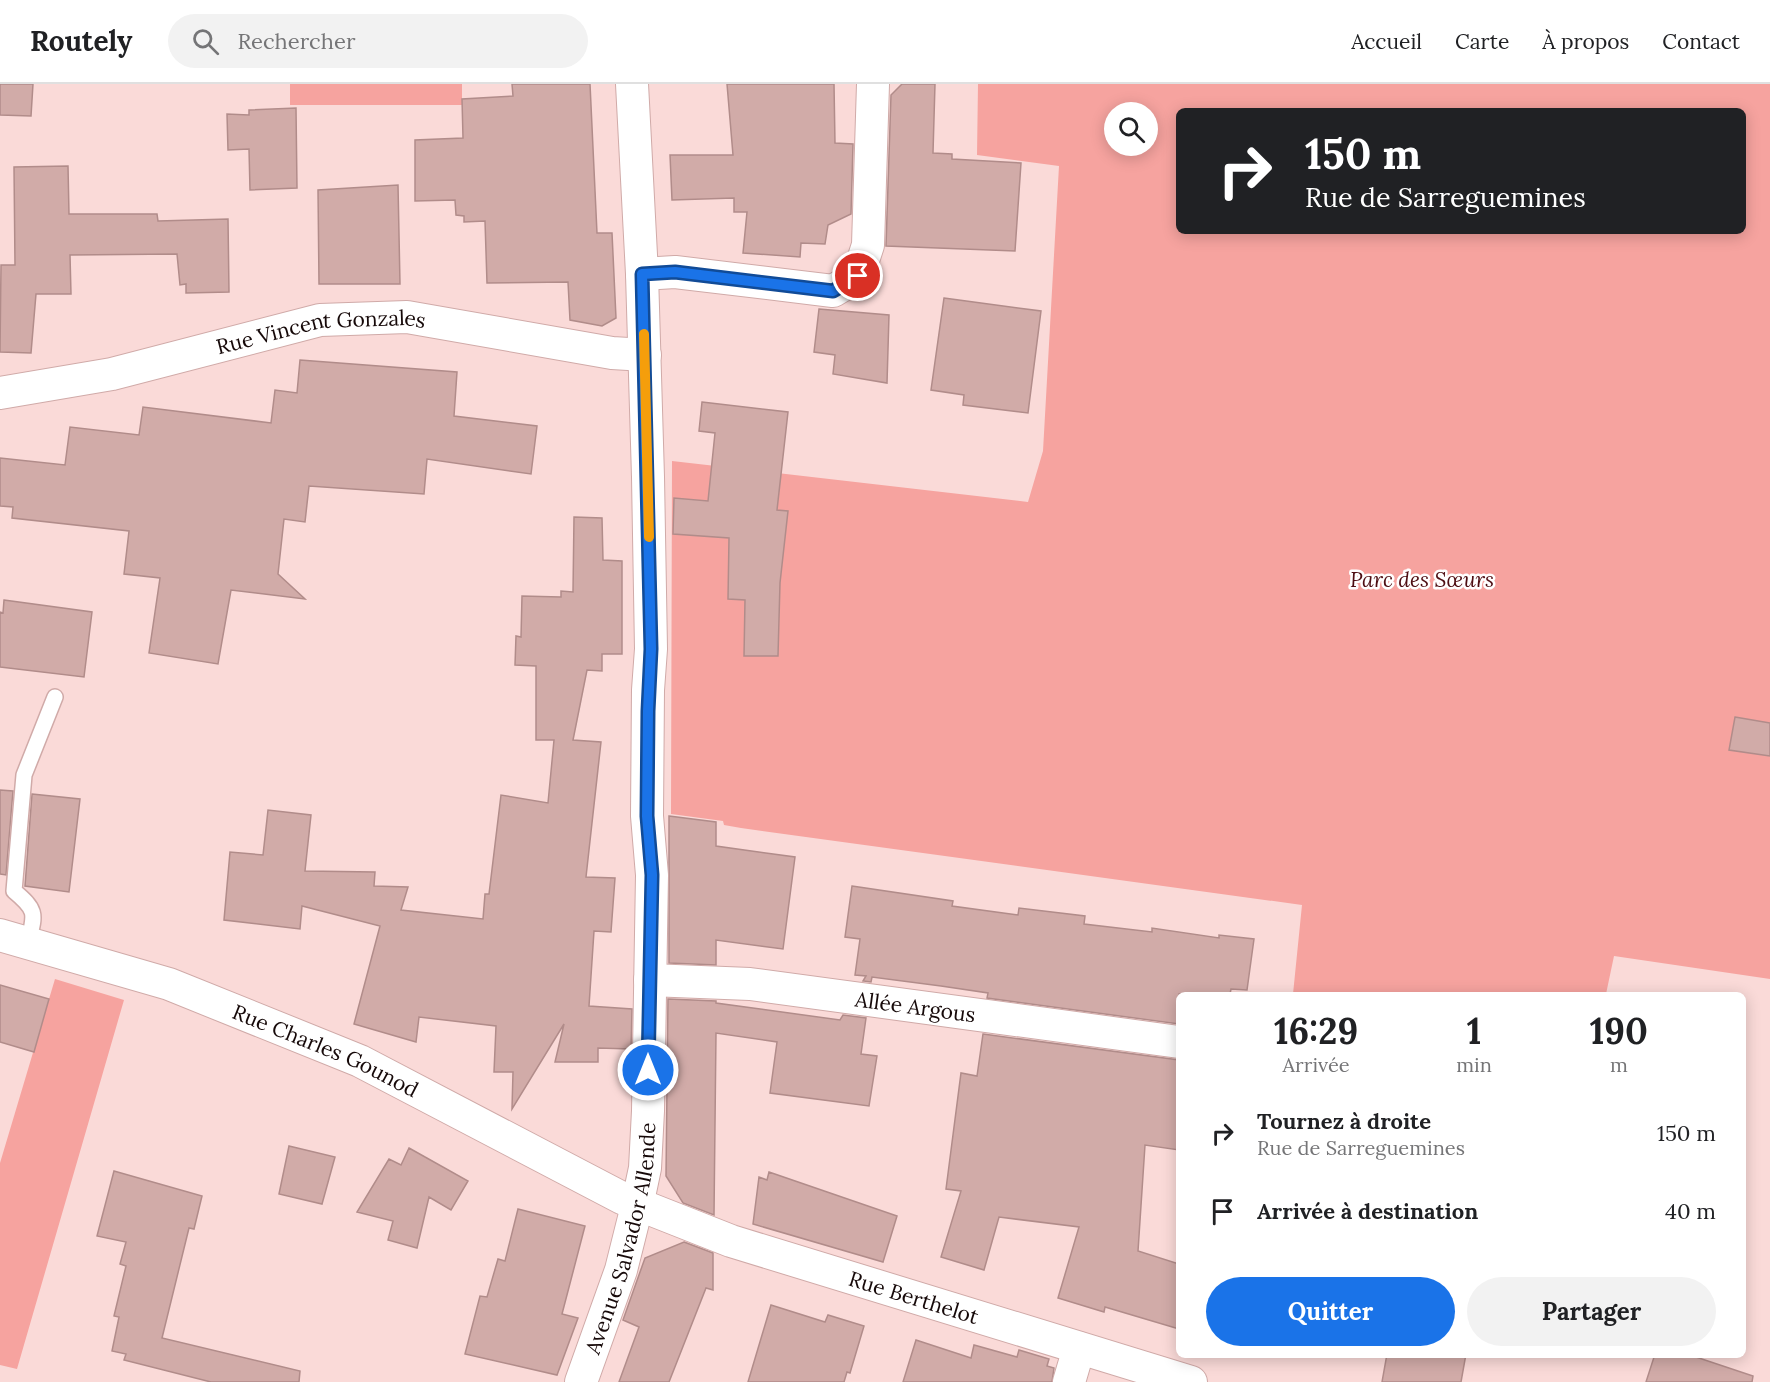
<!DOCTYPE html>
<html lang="fr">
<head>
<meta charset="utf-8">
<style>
	:root { --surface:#fff; --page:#f2f2f2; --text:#202124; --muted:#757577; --line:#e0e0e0; --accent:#1a73e8 }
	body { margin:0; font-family:Lora,serif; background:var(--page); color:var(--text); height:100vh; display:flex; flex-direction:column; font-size:22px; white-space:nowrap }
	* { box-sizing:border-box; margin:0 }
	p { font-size:20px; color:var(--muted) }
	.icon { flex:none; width:33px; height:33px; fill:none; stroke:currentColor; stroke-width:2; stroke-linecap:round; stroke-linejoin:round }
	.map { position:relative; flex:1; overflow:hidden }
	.drawer { position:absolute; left:1176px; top:908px; width:570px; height:366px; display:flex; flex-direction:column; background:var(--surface); border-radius:9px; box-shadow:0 3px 15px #0003 }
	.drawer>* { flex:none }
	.banner { position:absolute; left:1176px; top:24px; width:570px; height:126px; border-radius:9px; box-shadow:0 3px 15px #0003; background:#202124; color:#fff; overflow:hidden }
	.fabs { position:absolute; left:1104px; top:18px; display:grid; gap:12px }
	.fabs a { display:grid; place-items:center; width:54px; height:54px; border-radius:50%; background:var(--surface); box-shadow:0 3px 15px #0003; font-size:30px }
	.pin { position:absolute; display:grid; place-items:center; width:51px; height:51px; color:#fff; margin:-26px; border:3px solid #fff; border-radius:50%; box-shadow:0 2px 6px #0007 }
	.me { position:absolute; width:66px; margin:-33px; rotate:0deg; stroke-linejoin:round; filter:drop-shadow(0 0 4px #0008) }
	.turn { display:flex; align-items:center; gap:21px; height:126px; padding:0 30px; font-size:27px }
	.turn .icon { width:78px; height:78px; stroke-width:2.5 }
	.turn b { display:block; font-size:42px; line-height:51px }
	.eta { display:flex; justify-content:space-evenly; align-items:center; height:102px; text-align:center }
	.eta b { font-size:36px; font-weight:700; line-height:42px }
	.cta { display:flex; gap:12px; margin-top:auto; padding:12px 30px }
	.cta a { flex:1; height:69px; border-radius:36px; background:var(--accent); color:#fff; font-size:24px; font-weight:700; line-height:69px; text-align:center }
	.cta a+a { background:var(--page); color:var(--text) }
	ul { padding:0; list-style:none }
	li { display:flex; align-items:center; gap:18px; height:78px; padding:0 30px }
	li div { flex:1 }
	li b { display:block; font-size:22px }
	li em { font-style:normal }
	header { display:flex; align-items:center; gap:36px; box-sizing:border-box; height:84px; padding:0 30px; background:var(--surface); border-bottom:2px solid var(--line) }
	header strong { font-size:28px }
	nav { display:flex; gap:33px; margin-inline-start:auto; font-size:21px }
	.search { width:420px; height:54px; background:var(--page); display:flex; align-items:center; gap:15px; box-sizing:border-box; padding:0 21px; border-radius:33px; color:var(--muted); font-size:22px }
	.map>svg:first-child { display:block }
	.green { fill:#f6a39f; fill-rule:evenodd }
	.building { fill:#d1aba8; stroke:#b18c8a; stroke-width:1.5 }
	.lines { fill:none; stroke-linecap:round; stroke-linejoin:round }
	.service-casing { stroke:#d0aaa8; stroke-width:18 }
	.minor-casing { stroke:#d0aaa8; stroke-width:34 }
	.service { stroke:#fff; stroke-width:15 }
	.minor { stroke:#fff; stroke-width:32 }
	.route-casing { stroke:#114b97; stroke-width:15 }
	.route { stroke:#1a73e8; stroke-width:10 }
	.slow { stroke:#f59e0b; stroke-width:10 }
	.labels { text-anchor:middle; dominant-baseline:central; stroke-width:5; stroke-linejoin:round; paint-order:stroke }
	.street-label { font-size:21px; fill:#160909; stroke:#fff }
	.park-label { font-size:21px; font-style:italic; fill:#4e0e13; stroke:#fff }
</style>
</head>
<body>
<header>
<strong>Routely</strong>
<div class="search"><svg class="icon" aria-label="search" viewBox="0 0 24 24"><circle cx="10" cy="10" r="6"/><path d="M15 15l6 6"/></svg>Rechercher</div>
<nav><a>Accueil</a><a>Carte</a><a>À propos</a><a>Contact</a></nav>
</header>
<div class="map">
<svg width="1770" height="1298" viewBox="0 0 1770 1298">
	<rect width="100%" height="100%" fill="#fadad8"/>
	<!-- green -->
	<path class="green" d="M290,0H462V21H290Z
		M978,0H1770V895L1614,872L1606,910H1293L1302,821L741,744L724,741L723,737L671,730L672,377L1028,418L1043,367L1059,82L977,71ZM1179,27H1743V147H1179ZM1114,28H1148V62H1114Z
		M55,895L124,916L17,1285L0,1281V1079Z"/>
	<!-- building -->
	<path class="building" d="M0,0H33L31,32L0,31Z
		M512,0H590L597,149H612L616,234L602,242L570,236L568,198L487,199L485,137L464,138V132L456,131L455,116L415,117V56L463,54L462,15L513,12Z
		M727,0H834L835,59L853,60L851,130L828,141L825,160L801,159L800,173L743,169L747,128H734V114L672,116L670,71H733Z
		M902,0H935L933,69L952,70V75L1021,79L1015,167L886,162L891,11Z
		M296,24L297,104L250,106L249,65L228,66L227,30L249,31V26Z
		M68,82L69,130H157L158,137L228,135L229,208L186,209V200L180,201L177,170L70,171L71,210H36L31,269L0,268L1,181H15L14,83Z
		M398,101L400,200H319L318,106Z
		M944,214L1041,227L1028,329L963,321L964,311L931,306Z
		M819,225L889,231L887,299L833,290L835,271L814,268Z
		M300,276L457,288L454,332L537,342L531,390L427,375L424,410L309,402L305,438L284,435L278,490L305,515L231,506L218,580L149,569L160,494L124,490L129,447L12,434L13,423L0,422V374L65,381L70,343L139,351L143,323L271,339L275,306L297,309Z
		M702,318L788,328L777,426L788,427L780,499L778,572H744L745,516L728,515L729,454L673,450L674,414L708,417L715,349L699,347Z
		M574,433L602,434L603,476L622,477V570H602V587L587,586L573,656L601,658L586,793L615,794L611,848L594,847L589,922L632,925L631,965L598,964V978H555L564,940L512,1025L513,988H494L496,942L419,933L416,958L354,940L380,842L302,822L300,845L224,836L230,768L263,771L268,726L311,731L305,787L375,788L374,802L408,803L401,826L483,835L485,810H489L501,711L548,719L554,656H536V582L515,581L516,552L521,553L522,512L561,513V507L573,508Z
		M4,516L92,528L84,593L0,583V528L3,529Z
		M1735,633L1770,639V672L1729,666Z
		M0,706L13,707L6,791L0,790Z
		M32,710L80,715L69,808L25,802Z
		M669,732L716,738V762L795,773L783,865L716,856V881L669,879Z
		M852,802L953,817L952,822L1018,831L1019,824L1085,832L1084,840L1152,848V844L1219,854V851L1254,855L1247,906L1231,905L1230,910H1179V940L987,914L988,909L941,902L872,893L871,898L863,897L866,892L855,891L860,855L845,853Z
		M0,901L49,915L34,968L0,958Z
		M668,915L716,917V919L840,936L843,931L866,934L861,970L877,972L869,1022L770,1009L777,958L716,949L714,1131L683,1119L666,1092Z
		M983,950L1179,976V1066L1145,1061L1138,1167L1179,1180V1245L1105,1223L1104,1228L1058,1214L1079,1143L999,1133L984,1186L941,1173L961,1107L946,1105L961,989L977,992Z
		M289,1062L335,1073L322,1120L279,1110Z
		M409,1064L468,1097L451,1126L429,1113L417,1164L388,1156L393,1137L357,1128L389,1075L401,1081Z
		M114,1087L202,1112L194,1145L189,1144L162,1254L300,1287L299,1298H211L124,1276L126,1270L112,1267L119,1233L114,1232L126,1182L120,1180L126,1158L97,1152Z
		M769,1088L897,1132L883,1178L753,1140L759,1093L767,1096Z
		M518,1125L585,1142L562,1230L578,1234L557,1291L465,1270L480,1212L487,1213L498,1175L505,1177Z
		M684,1158L713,1169V1206L706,1204L669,1298H619L639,1243L623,1236L645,1174Z
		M771,1221L825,1238L828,1231L864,1242L850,1289L847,1288L844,1298H748Z
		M916,1256L971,1274L974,1261L1017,1273L1019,1266L1049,1275L1047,1282L1054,1284L1052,1298H903Z
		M1387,1270H1466L1461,1298H1382Z
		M1655,1270H1687L1753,1292L1752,1298H1646Z"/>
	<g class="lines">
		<!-- service casing -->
		<g class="service-casing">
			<path id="service" d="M28,859C35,830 38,827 14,807L24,691L55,613"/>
		</g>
		<!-- minor casing -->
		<g class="minor-casing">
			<g id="minor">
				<path d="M642,190L675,188L833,207L858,192L868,161L873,0"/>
				<path id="s1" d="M0,309L112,290L320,236L407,233L612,269L645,271"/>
				<path id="s2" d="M0,851L169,900L360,977L622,1114L731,1157L1191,1298"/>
				<path id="s3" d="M650,896L750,900L1179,958"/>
				<path id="s4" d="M581,1298L621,1186L637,1122L645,1084L648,1027L652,791L647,732L648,606L651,565L648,393L642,190L632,0"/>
				<path d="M1069,1298L1079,1264"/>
			</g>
		</g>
		<!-- service -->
		<use href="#service" class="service"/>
		<!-- minor -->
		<use href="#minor" class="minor"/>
	</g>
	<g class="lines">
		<!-- route casing -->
		<g class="route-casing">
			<path id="route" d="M648,986L652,791L647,732L648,627L651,565L642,190L675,188L833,207L858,192"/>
		</g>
		<!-- route -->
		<use href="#route" class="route"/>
		<!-- slow -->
		<path class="slow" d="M644,250L649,453"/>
	</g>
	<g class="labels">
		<!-- street labels -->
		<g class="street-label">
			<text stroke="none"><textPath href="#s1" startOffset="328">Rue Vincent Gonzales</textPath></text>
			<text stroke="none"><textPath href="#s3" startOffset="267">Allée Argous</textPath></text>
			<text stroke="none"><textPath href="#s2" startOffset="346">Rue Charles Gounod</textPath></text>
			<text stroke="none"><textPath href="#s4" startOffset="150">Avenue Salvador Allende</textPath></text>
			<text stroke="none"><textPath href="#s2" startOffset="986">Rue Berthelot</textPath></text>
		</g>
		<!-- park labels -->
		<g class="park-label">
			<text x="1422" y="495">Parc des Sœurs</text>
		</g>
	</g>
</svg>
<div class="fabs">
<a><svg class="icon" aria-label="search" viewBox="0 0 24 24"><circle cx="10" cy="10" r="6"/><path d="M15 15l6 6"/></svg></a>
</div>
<div class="pin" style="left:858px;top:192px;background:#d93025"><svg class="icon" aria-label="arrive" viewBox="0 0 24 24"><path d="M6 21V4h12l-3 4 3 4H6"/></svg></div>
<svg class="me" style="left:648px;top:986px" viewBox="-20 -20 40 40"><circle r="17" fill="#1a73e8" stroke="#fff" stroke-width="3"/><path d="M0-11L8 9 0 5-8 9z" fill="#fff"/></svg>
<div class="banner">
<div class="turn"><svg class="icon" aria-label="right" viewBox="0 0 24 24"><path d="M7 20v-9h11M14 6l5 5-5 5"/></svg><div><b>150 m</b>Rue de Sarreguemines</div></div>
</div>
<section class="drawer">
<div class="eta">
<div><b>16:29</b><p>Arrivée</p></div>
<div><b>1</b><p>min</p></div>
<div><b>190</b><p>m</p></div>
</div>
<ul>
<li><svg class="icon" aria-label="right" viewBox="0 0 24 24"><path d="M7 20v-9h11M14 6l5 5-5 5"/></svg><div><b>Tournez à droite</b><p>Rue de Sarreguemines</p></div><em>150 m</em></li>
<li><svg class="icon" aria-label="arrive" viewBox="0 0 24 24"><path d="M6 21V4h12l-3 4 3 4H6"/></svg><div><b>Arrivée à destination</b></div><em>40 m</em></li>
</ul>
<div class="cta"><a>Quitter</a><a>Partager</a></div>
</section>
</div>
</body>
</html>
